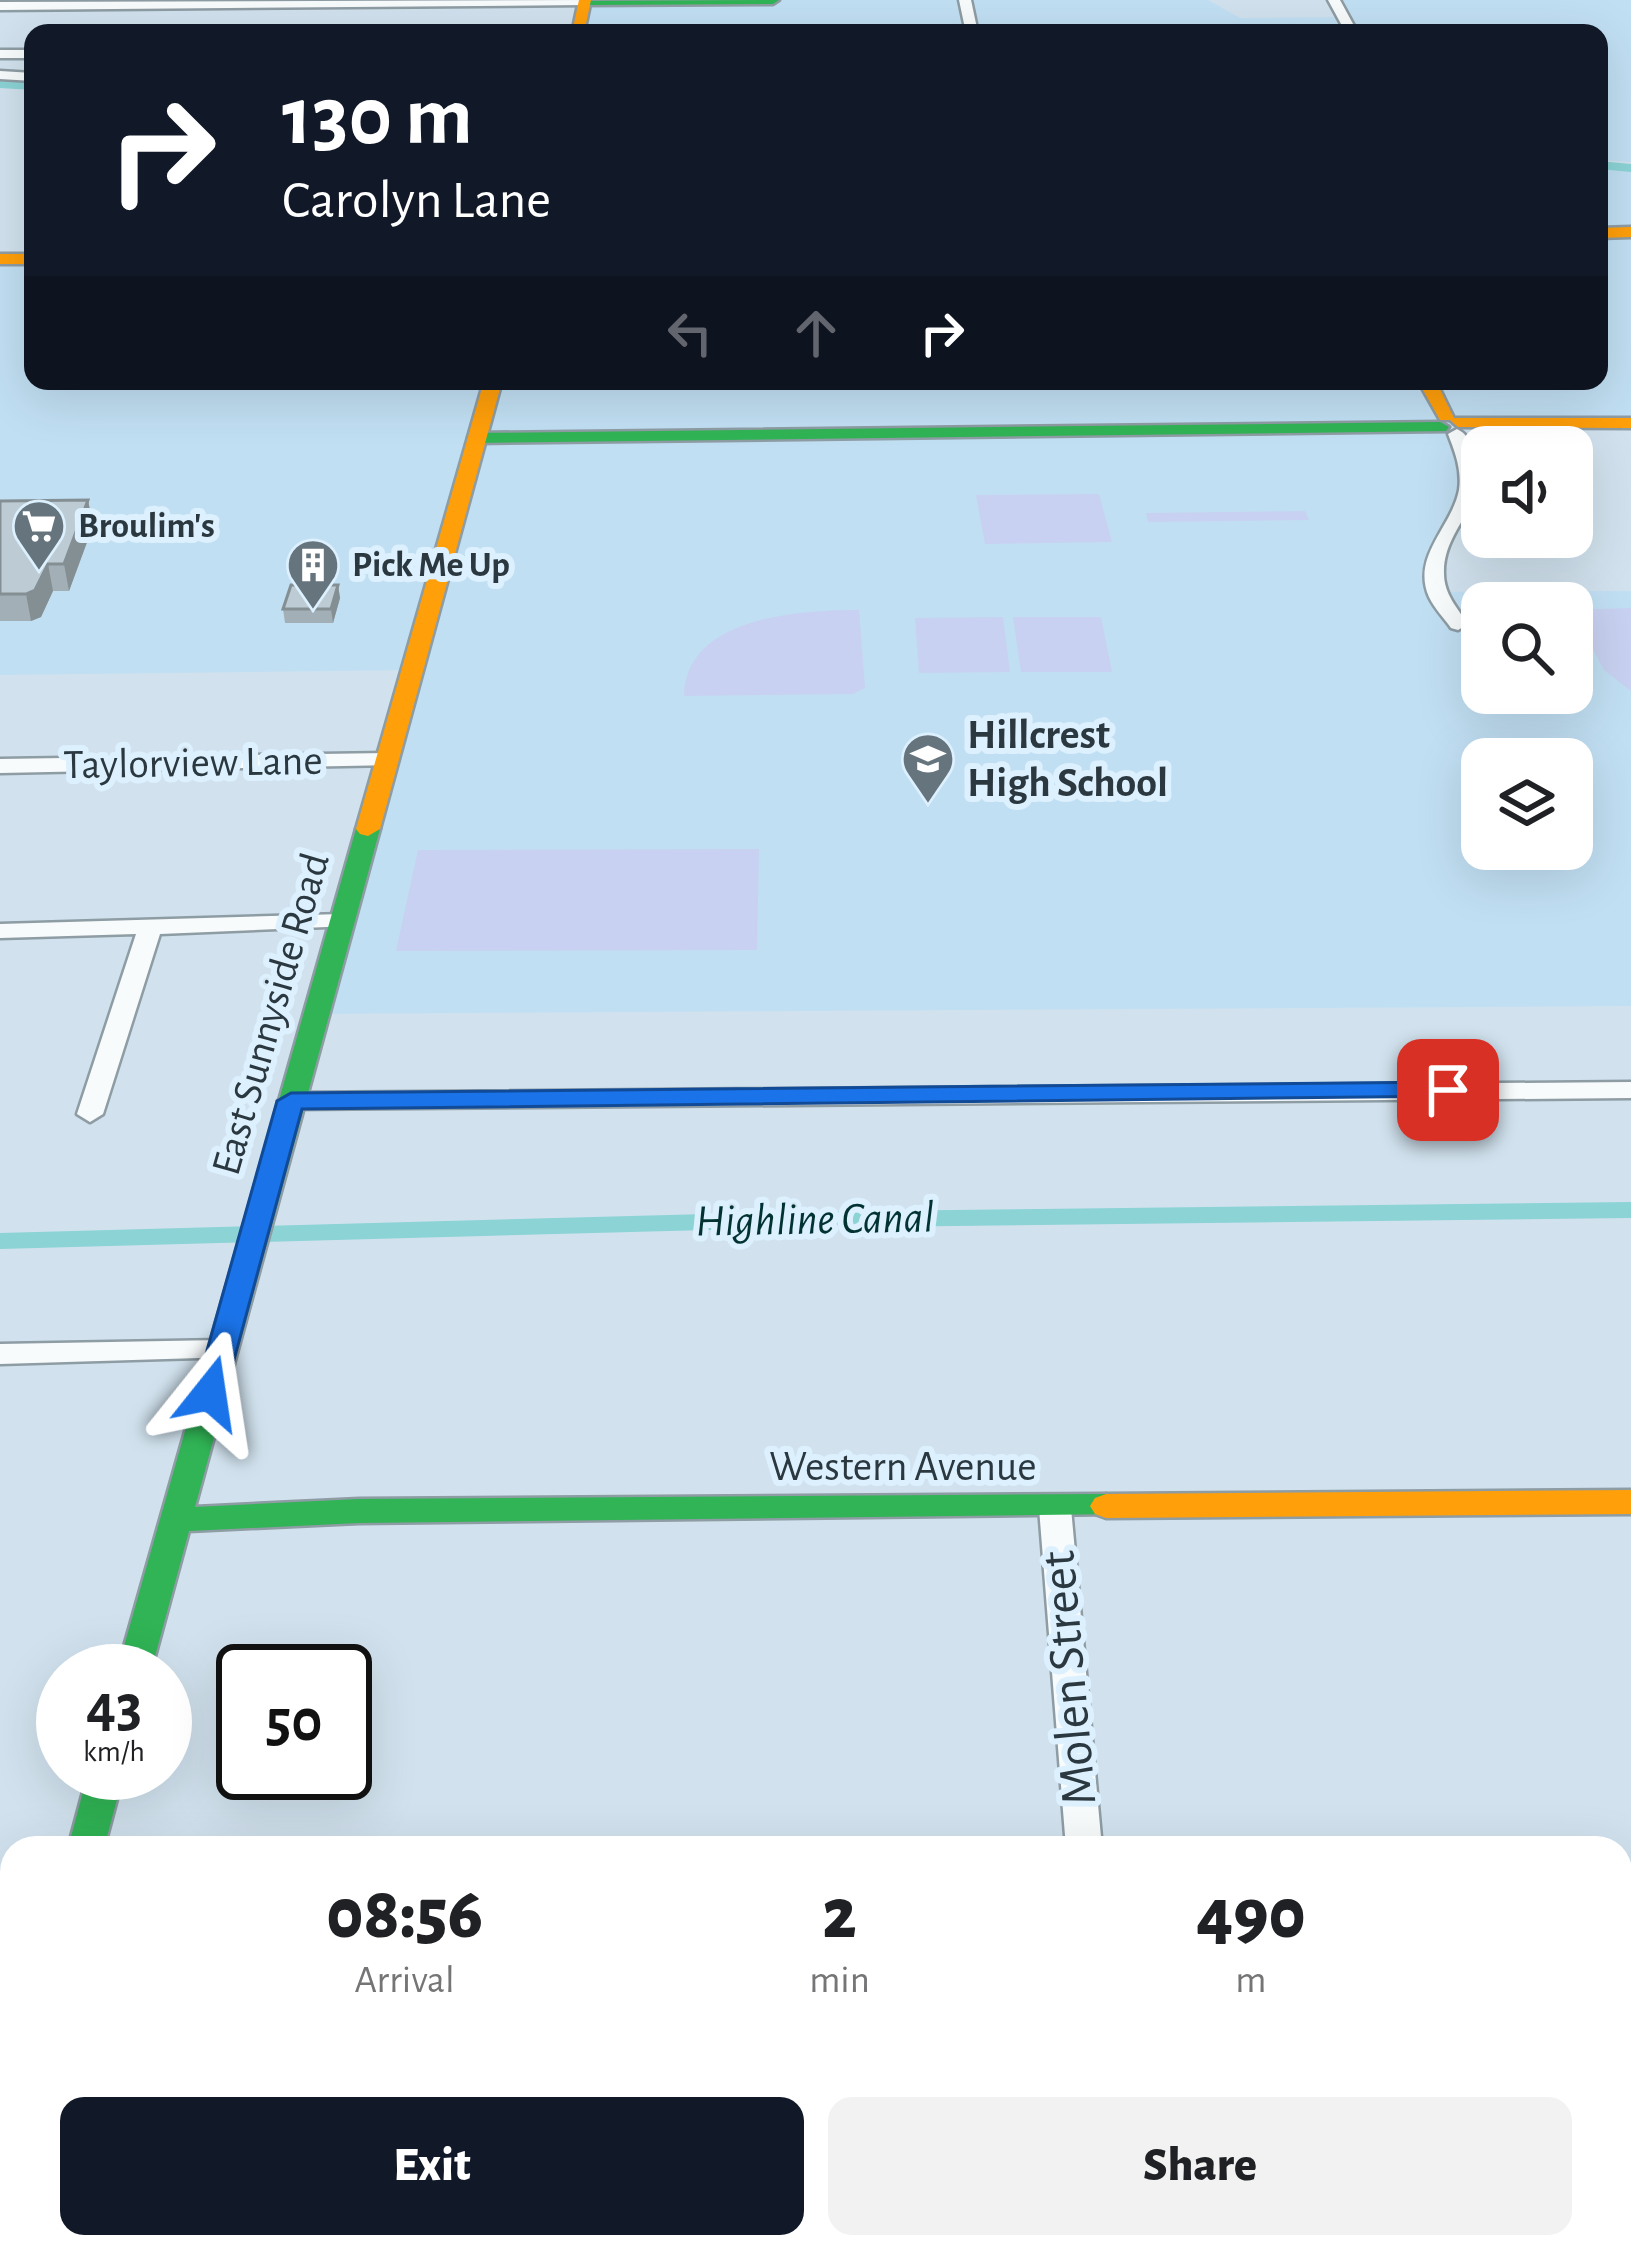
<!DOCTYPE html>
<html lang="en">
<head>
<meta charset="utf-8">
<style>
	:root { --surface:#fff; --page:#f2f2f2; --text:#202124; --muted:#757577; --accent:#111827 }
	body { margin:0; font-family:"Alegreya Sans",sans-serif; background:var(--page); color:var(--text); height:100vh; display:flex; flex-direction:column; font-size:45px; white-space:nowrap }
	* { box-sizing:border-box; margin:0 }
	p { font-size:39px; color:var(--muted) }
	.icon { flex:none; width:66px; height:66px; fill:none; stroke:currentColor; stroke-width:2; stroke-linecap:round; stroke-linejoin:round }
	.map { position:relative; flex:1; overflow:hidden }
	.sheet { position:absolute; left:0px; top:1836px; width:1632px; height:423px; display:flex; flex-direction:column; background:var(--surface); border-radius:36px 36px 0 0; box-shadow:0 12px 48px #0002 }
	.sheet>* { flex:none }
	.guide { position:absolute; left:24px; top:24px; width:1584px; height:366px; border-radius:24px; box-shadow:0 12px 48px #0002; background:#111827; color:#fff; overflow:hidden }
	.controls { position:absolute; left:1461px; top:426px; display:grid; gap:24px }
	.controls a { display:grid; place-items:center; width:132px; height:132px; border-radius:24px; background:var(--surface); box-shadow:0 12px 48px #0002; font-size:60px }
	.speed { position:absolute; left:36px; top:1644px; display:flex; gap:24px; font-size:60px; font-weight:700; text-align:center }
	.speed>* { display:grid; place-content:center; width:156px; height:156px; border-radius:50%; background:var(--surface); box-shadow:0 12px 48px #0002; line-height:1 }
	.speed small { font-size:30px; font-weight:400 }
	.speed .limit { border:6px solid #111; border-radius:18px; background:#fff; color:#111 }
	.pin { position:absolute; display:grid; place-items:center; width:102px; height:102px; color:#fff; margin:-51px; border-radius:24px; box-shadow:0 6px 18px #0006 }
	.me { position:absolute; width:132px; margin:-66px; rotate:15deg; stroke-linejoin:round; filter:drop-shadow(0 0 9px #0008) }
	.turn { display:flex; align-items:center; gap:42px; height:252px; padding:0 60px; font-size:54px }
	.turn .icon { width:156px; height:156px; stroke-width:2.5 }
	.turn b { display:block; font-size:84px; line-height:102px }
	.lanes { display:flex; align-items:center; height:114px; padding:0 60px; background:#0003; justify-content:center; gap:60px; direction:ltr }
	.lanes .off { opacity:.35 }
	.eta { display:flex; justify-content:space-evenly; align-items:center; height:204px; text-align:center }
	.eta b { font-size:72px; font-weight:800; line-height:84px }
	.primary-button { display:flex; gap:24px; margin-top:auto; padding:24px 60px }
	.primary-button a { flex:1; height:138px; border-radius:24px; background:var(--accent); color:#fff; font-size:48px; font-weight:800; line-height:138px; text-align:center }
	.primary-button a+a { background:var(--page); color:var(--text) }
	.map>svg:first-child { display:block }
	.built { fill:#c1dff3; fill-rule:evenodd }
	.green { fill:#c8d1f1 }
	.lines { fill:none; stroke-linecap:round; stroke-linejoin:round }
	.canal { fill:#8bd3d5; fill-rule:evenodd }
	.street-casing { stroke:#8e9ca4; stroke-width:5 }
	.fast-casing { stroke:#8e9ca4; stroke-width:5 }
	.slow-casing { stroke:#8e9ca4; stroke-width:5 }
	.jam-casing { stroke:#8e9ca4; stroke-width:5 }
	.street { fill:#f8fbfc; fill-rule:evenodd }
	.fast { fill:#30b455; fill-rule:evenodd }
	.slow { fill:#ff9f0a; fill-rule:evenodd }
	.jam { fill:#e5322d; fill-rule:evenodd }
	.wall { fill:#a3afb6 }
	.shaded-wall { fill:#848f94 }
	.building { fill:#bdccd4; stroke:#848f94; stroke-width:3 }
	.route { fill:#1a73e8; stroke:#114b97; stroke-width:3 }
	.labels { text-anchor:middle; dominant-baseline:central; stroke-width:12; stroke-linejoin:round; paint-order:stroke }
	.far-poi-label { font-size:36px; font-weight:bold; fill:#2b3840; stroke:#dcf0fe; text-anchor:start }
	.poi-label { font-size:42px; font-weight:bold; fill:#2b3840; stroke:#dcf0fe; text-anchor:start }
	.street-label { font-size:42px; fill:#2b3840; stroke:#dcf0fe }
	.water-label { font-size:45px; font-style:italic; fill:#023332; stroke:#dcf0fe }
	.near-street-label { font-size:51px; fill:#2b3840; stroke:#dcf0fe }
</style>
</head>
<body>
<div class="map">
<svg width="1631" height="2257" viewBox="0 0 1631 2257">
	<rect width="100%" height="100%" fill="#d1e2ee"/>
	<!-- built -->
	<path class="built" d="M585,0H1208L1240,18L1342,17L1334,0H1631V162L1599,160V33H578Z
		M1599,168L1631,171V422L1449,426L1460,440L1472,481L1435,556L1433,592L1631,591V1006L315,1014L412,670L0,675V259H33V381H1599ZM1482,603H1572V693H1482ZM1482,759H1572V849H1482Z"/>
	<!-- green -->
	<path class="green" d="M1099,494L1112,542L985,544L976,495Z
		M1305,511L1309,520L1148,522L1146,513Z
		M1631,608V691L1604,670L1572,610Z
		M859,610L865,688L853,694L684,696C685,617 800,610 859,610Z
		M1003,617L1010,672L919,673L915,618Z
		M1013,617H1101L1112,672H1021Z
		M759,849L757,950L396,951L418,850Z"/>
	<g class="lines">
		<!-- canal -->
		<path class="canal" d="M0,80L33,82V90L0,88Z
			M1599,161L1631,164V172L1599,169Z
			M1631,1202V1218L779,1228L0,1249V1233L779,1212Z"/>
		<!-- street casing -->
		<g class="street-casing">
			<path id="street" d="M590,0L585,5L0,10V2Z
				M959,0H971L978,33H966Z
				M1328,0H1340L1358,33H1346Z
				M0,50H33V58H0Z
				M0,71L33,73V81L0,79Z
				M1457,429C1467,434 1468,439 1472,450C1493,505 1442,527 1444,574C1444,594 1458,609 1468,624L1458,630L1451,628C1444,618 1434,608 1429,597C1411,556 1452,527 1459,490C1462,470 1455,452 1448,434Z
				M387,753L398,760L395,765L0,773V759Z
				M342,914L351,916L354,921L351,926L160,934L103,1114L90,1122L77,1114L136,934L0,938V924Z
				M1631,1082V1098L291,1109L278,1101L291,1093Z
				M221,1340L232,1343L236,1350L232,1357L0,1364V1344Z
				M1055,1496L1066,1500L1071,1508L1102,1848H1066L1039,1508L1044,1500Z
				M0,1941H12V1973H0Z
				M1098,2247H1140L1141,2257H1099Z"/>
		</g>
		<!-- fast casing -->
		<g class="fast-casing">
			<path id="fast" d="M779,0L773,4L585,5L579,1Z
				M1440,422L1449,427L1446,431L477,443L468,438L477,433Z
				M368,822L380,829L195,1507L359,1499L1106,1494L1117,1498L1122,1506L1117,1514L359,1523L189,1531L151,1671H117L356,829Z
				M88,1773H124L104,1848H68Z"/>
		</g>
		<!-- slow casing -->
		<g class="slow-casing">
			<path id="slow" d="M579,0H591L584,33H572Z
				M1631,227V237L1599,238V228Z
				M0,254H33V264H0Z
				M484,381H502L380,829L368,836L360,834L356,829Z
				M1418,381H1436L1454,418H1631V428L1458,427L1450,420H1440Z
				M1631,1490V1514L1106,1518L1095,1514L1090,1506L1095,1498L1106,1494Z"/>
		</g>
		<!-- jam casing -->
		<g class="jam-casing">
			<path id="jam" d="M12,2099V2175L0,2180V2103Z"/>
		</g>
		<!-- street -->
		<use href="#street" class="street"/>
		<!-- fast -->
		<use href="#fast" class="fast"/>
		<!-- slow -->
		<use href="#slow" class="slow"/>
		<!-- jam -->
		<use href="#jam" class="jam"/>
	</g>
	<!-- wall -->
	<path class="wall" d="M609,381H728V388L609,389Z
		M88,500L93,526L69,591H53L41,617L31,621H0V501Z
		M338,585L340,598L333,623H285L283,609Z"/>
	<!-- shaded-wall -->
	<path class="shaded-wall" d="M88,500L93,526L69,591L64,564Z
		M48,564L53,591L41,617L31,621L26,594Z
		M338,585L340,598L333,623L331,609Z"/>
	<!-- building -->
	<path class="building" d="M88,500L64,564H48L35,590L26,594H0V501Z
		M291,585H338L331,609H283Z"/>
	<!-- route -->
	<path class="route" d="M1448,1082L1458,1084V1096L302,1109L225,1393L210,1403L195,1393L277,1101L291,1093Z"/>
	<!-- icons -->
	<defs>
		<g id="supermarket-pin" transform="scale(2.7)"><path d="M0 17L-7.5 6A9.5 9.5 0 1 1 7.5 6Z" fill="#65747d" stroke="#dcf0fe"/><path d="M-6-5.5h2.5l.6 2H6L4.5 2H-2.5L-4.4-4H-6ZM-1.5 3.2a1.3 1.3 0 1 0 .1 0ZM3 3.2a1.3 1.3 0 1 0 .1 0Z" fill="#fff"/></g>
		<g id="building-pin" transform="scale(2.7)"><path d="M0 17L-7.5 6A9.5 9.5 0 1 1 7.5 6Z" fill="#65747d" stroke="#dcf0fe"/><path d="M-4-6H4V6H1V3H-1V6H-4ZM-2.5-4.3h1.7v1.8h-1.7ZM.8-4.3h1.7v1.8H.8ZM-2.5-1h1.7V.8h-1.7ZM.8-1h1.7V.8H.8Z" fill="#fff"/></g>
		<g id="school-pin" transform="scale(2.7)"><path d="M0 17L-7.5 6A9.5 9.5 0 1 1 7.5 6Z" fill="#65747d" stroke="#dcf0fe"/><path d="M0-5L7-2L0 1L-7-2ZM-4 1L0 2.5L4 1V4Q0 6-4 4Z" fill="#fff"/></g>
	</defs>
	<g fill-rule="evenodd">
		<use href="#supermarket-pin" x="39" y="526"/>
		<use href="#building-pin" x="313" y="565"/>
		<use href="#school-pin" x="928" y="759"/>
	</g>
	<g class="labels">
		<!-- far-poi labels -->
		<g class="far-poi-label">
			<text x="78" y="526">Broulim's</text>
			<text x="352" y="565">Pick Me Up</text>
		</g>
		<!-- poi labels -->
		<g class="poi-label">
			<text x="967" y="735">Hillcrest<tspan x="967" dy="48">High School</tspan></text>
		</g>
		<!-- street labels -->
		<g class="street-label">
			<text transform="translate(193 763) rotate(-1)">Taylorview Lane</text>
			<text transform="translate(271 1014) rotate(-74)">East Sunnyside Road</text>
			<text x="903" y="1467">Western Avenue</text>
		</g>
		<!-- water labels -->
		<g class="water-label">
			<text transform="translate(815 1220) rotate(-1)">Highline Canal</text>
		</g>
		<!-- near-street labels -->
		<g class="near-street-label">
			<text transform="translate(1069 1678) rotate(-95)">Molen Street</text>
		</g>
	</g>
</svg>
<div class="controls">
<a><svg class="icon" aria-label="sound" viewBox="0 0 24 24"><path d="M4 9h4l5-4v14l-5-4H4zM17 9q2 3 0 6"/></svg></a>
<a><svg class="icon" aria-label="search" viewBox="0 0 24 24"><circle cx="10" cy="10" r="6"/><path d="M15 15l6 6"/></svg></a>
<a><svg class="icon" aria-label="layers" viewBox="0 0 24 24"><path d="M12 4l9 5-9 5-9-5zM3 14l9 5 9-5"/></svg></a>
</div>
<div class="speed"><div>43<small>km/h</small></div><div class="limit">50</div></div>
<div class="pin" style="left:1448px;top:1090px;background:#d93025"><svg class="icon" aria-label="arrive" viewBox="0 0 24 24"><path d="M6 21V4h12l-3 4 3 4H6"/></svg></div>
<svg class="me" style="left:210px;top:1393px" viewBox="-20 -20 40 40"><path d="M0-17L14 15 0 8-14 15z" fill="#1a73e8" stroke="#fff" stroke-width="4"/></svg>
<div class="guide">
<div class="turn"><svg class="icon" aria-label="right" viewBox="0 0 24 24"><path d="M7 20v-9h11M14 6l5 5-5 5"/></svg><div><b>130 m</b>Carolyn Lane</div></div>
<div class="lanes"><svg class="icon off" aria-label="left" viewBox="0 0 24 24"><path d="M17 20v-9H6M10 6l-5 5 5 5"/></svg><svg class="icon off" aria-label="ahead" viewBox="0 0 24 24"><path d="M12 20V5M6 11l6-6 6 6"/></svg><svg class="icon" aria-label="right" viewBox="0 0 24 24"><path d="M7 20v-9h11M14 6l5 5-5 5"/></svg></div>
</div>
<section class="sheet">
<div class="eta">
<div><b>08:56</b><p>Arrival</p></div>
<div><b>2</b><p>min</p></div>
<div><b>490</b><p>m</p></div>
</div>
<div class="primary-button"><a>Exit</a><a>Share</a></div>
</section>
</div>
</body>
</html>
